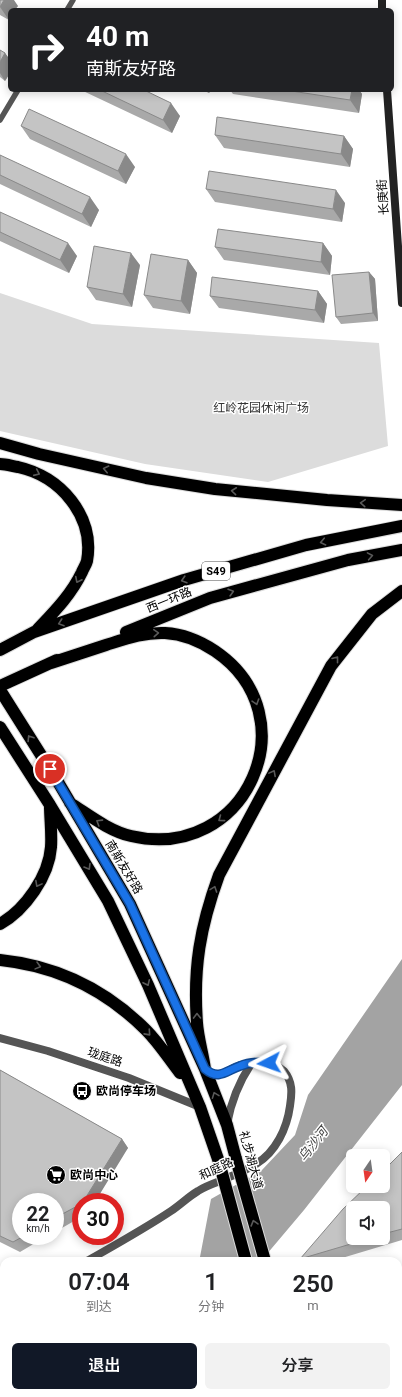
<!DOCTYPE html>
<html lang="zh">
<head>
<meta charset="utf-8">
<style>
	:root { --surface:#fff; --page:#f2f2f2; --text:#202124; --muted:#757577; --accent:#111827 }
	body { margin:0; font-family:Roboto,"Noto Sans SC",sans-serif; background:var(--page); color:var(--text); height:100vh; display:flex; flex-direction:column; font-size:15px; white-space:nowrap }
	* { box-sizing:border-box; margin:0 }
	p { font-size:13px; color:var(--muted) }
	.icon { flex:none; width:22px; height:22px; fill:none; stroke:currentColor; stroke-width:2; stroke-linecap:round; stroke-linejoin:round }
	.map { position:relative; flex:1; overflow:hidden }
	.side { position:absolute; left:0px; top:1257px; width:402px; height:140px; display:flex; flex-direction:column; background:var(--surface); border-radius:12px 12px 0 0; box-shadow:0 2px 10px #0003 }
	.side>* { flex:none }
	.guide { position:absolute; left:8px; top:8px; width:386px; height:84px; border-radius:6px; box-shadow:0 2px 10px #0003; background:#202124; color:#fff; overflow:hidden }
	.needle { width:26px; rotate:193deg }
	.controls { position:absolute; left:346px; top:1149px; display:grid; gap:8px }
	.controls a { display:grid; place-items:center; width:44px; height:44px; border-radius:6px; background:var(--surface); box-shadow:0 2px 10px #0003; font-size:20px }
	.speed { position:absolute; left:12px; top:1193px; display:flex; gap:8px; font-size:20px; font-weight:700; text-align:center }
	.speed>* { display:grid; place-content:center; width:52px; height:52px; border-radius:50%; background:var(--surface); box-shadow:0 2px 10px #0003; line-height:1 }
	.speed small { font-size:10px; font-weight:400 }
	.speed .limit { border:6px solid #d22; background:#fff; color:#111 }
	.pin { position:absolute; display:grid; place-items:center; width:34px; height:34px; color:#fff; margin:-17px; border:2px solid #fff; border-radius:50%; box-shadow:0 1px 4px #0007 }
	.me { position:absolute; width:44px; margin:-22px; rotate:266deg; stroke-linejoin:round; filter:drop-shadow(0 0 3px #0008) }
	.turn { display:flex; align-items:center; gap:14px; height:84px; padding:0 12px; font-size:18px }
	.turn .icon { width:52px; height:52px; stroke-width:2.5 }
	.turn b { display:block; font-size:28px; line-height:34px }
	.eta { display:flex; justify-content:space-evenly; align-items:center; height:68px; text-align:center }
	.eta b { font-size:24px; font-weight:600; line-height:28px }
	.primary-button { display:flex; gap:8px; margin-top:auto; padding:8px 12px }
	.primary-button a { flex:1; height:46px; border-radius:6px; background:var(--accent); color:#fff; font-size:16px; font-weight:600; line-height:46px; text-align:center }
	.primary-button a+a { background:var(--page); color:var(--text) }
	.map>svg:first-child { display:block }
	.green { fill:#dcdcdc }
	.water { fill:#a3a3a3 }
	.lines { fill:none; stroke-linecap:round; stroke-linejoin:round }
	.highway-casing { stroke:#dbdbdb; stroke-width:14 }
	.lane { stroke:#555; stroke-width:5.5 }
	.street { stroke:#555; stroke-width:8 }
	.secondary { stroke:#222; stroke-width:8 }
	.highway { stroke:#000; stroke-width:12 }
	.highway-bridge-casing { stroke:#dbdbdb; stroke-width:14; stroke-linecap:butt }
	.highway-bridge { stroke:#000; stroke-width:12 }
	.wall { fill:#a9a9a9; fill-rule:evenodd }
	.shaded-wall { fill:#898989 }
	.building { fill:#c4c4c4; stroke:#898989 }
	.oneway { stroke:#595959 }
	.route-casing { stroke:#114b97; stroke-width:10 }
	.route { stroke:#1a73e8; stroke-width:7 }
	.labels { text-anchor:middle; dominant-baseline:central; stroke-width:3; stroke-linejoin:round; paint-order:stroke }
	.shield { fill:#fff; stroke:#4c4c4c; stroke-width:1 }
	.shield-label { font-size:11px; font-weight:bold; fill:#000 }
	.street-label { font-size:12px; fill:#000; stroke:#fff }
	.park-label { font-size:12px; fill:#333; stroke:#fff }
	.poi-label { font-size:12px; font-weight:bold; fill:#000; stroke:#fff; text-anchor:start }
	.water-label { font-size:13px; font-style:italic; fill:#444; stroke:#fff }
</style>
</head>
<body>
<div class="map">
<svg width="402" height="1397" viewBox="0 0 402 1397">
	<rect width="100%" height="100%" fill="#fff"/>
	<!-- green -->
	<path class="green" d="M0,293L92,324L379,343L388,446L268,482L145,464L0,431Z"/>
	<!-- water -->
	<path class="water" d="M402,959V1085L304,1210L261,1261H197L200,1257L211,1199L262,1170L295,1135L308,1095Z
		M17,1393H146L141,1397H13Z"/>
	<g class="lines">
		<!-- highway casing -->
		<g class="highway-casing">
			<path id="highway" d="M0,443L39,454L146,478L215,489L327,500L402,505
				M0,464C6,464 12,466 18,467C60,476 95,516 87,561C86,565 83,569 82,572C71,595 54,612 37,630
				M126,632L210,598L348,560L402,550
				M0,650L34,632L184,580L306,545L402,526
				M51,663C69,657 88,651 106,645C125,639 144,632 165,633C183,634 200,641 215,651C311,716 247,863 131,836C109,831 89,815 70,803
				M0,686L57,660
				M0,690L58,782L130,904L205,1069L227,1125L236,1159
				M0,727L50,805L108,901L148,985L200,1107L219,1162
				M0,924C25,910 49,876 51,847C52,833 50,819 50,806
				M0,960C58,966 105,989 146,1030C159,1043 169,1059 180,1073
				M205,1069C203,1054 198,1038 197,1023C193,968 200,927 219,875L331,666L372,614L402,591
				M276,1393L277,1397
				M295,1393L296,1397"/>
		</g>
		<!-- lane -->
		<path class="lane" d="M67,10L73,0
			M0,120L18,90
			M191,1397L196,1393"/>
		<!-- street -->
		<path class="street" d="M0,1038L48,1051L129,1078L200,1107
			M227,1124C231,1102 239,1082 251,1064
			M87,1261C115,1245 144,1229 171,1211C180,1205 188,1197 198,1191C204,1187 212,1184 220,1181C231,1176 245,1171 256,1164C276,1152 287,1128 290,1106C292,1093 293,1082 284,1071C273,1060 255,1061 241,1065C227,1069 220,1081 205,1069
			M0,1288L4,1290"/>
		<!-- secondary -->
		<path class="secondary" d="M382,0V10
			M387,90L402,303"/>
		<!-- highway -->
		<use href="#highway" class="highway"/>
		<!-- highway-bridge casing -->
		<g class="highway-bridge-casing">
			<path id="highway-bridge" d="M236,1159L265,1261
				M219,1162L246,1261"/>
		</g>
		<!-- highway-bridge -->
		<use href="#highway-bridge" class="highway-bridge"/>
	</g>
	<!-- wall -->
	<path class="wall" d="M0,0L18,6L10,10V19L9,20L0,15Z
		M0,50L5,53L10,60V73L5,81L0,77Z
		M81,90H144L180,116L172,133Z
		M202,90H211L209,93Z
		M230,90H359L362,94L359,113L233,94Z
		M21,126L135,167L126,184L30,139Z
		M215,135L344,136L353,149L350,167L224,148Z
		M0,155L99,210L91,227L0,184Z
		M206,189L345,203L342,222L215,202Z
		M0,212L77,256L69,273L0,241Z
		M323,243L332,256L330,275L224,260L215,247Z
		M188,260L197,273L190,314L153,308L144,295Z
		M140,265L132,307L96,300L87,287Z
		M369,272L375,279L378,321L341,324L336,317Z
		M318,291L327,304L324,323L219,308L210,296Z
		M0,1070L122,1139L128,1148L81,1202V1217L55,1232V1202L21,1236H47L20,1252L0,1242Z
		M402,1152V1240L332,1261H301L300,1259ZM383,1208V1238H353Z"/>
	<!-- shaded-wall -->
	<path class="shaded-wall" d="M4,0H14L18,6L15,10H10V19L9,20L0,7Z
		M5,53L10,60V73L5,81L0,73V62Z
		M207,90H211L209,93Z
		M352,90H359L362,94L359,113L350,100Z
		M171,103L180,116L172,133L163,120Z
		M344,136L353,149L350,167L341,154Z
		M126,154L135,167L126,184L118,171Z
		M336,190L345,203L342,222L333,209Z
		M90,197L99,210L91,227L82,214Z
		M68,243L77,256L69,273L60,260Z
		M323,243L332,256L330,275L321,262Z
		M131,253L140,265L132,307L123,294Z
		M188,260L197,273L190,314L181,301Z
		M369,272L375,279L378,321L373,313Z
		M318,291L327,304L324,323L315,310Z
		M122,1139L128,1148L95,1202H83Z"/>
	<!-- building -->
	<path class="building" d="M0,0H4L0,7Z
		M0,50L5,53L0,62Z
		M100,90H144L171,103L163,120Z
		M285,90H352L350,100Z
		M29,109L126,154L118,171L21,126Z
		M217,117L344,136L341,154L215,135Z
		M0,155L90,197L82,214L0,175Z
		M209,171L336,190L333,209L206,189Z
		M0,212L68,243L60,260L0,232Z
		M218,229L323,243L321,262L215,247Z
		M94,246L131,253L123,294L87,287Z
		M151,254L188,260L181,301L144,295Z
		M369,272L373,313L336,317L332,275Z
		M212,277L318,291L315,310L210,296Z
		M0,1070L122,1139L83,1202H81V1204L55,1218V1202H21V1236H24L13,1242L0,1236Z
		M402,1152V1229L383,1234V1208H353V1238H371L300,1259L343,1209L367,1186H383V1171Z"/>
	<!-- one-way arrows -->
	<defs><path id="oneway-chevron" d="M-2-3.5L2.5 0L-2 3.5" fill="none" stroke-width="1.6" stroke-linecap="round" stroke-linejoin="round"/></defs>
	<g class="oneway">
		<use href="#oneway-chevron" transform="translate(106 469) rotate(-167)"/>
		<use href="#oneway-chevron" transform="translate(37 473) rotate(24)"/>
		<use href="#oneway-chevron" transform="translate(234 491) rotate(-174)"/>
		<use href="#oneway-chevron" transform="translate(363 503) rotate(-176)"/>
		<use href="#oneway-chevron" transform="translate(323 542) rotate(168)"/>
		<use href="#oneway-chevron" transform="translate(370 556) rotate(-10)"/>
		<use href="#oneway-chevron" transform="translate(78 580) rotate(117)"/>
		<use href="#oneway-chevron" transform="translate(184 580) rotate(163)"/>
		<use href="#oneway-chevron" transform="translate(231 592) rotate(-16)"/>
		<use href="#oneway-chevron" transform="translate(61 623) rotate(161)"/>
		<use href="#oneway-chevron" transform="translate(156 633) rotate(-4)"/>
		<use href="#oneway-chevron" transform="translate(336 659) rotate(-52)"/>
		<use href="#oneway-chevron" transform="translate(256 702) rotate(72)"/>
		<use href="#oneway-chevron" transform="translate(30 738) rotate(-122)"/>
		<use href="#oneway-chevron" transform="translate(273 773) rotate(-62)"/>
		<use href="#oneway-chevron" transform="translate(221 819) rotate(143)"/>
		<use href="#oneway-chevron" transform="translate(99 822) rotate(-148)"/>
		<use href="#oneway-chevron" transform="translate(88 867) rotate(59)"/>
		<use href="#oneway-chevron" transform="translate(38 884) rotate(118)"/>
		<use href="#oneway-chevron" transform="translate(214 889) rotate(-70)"/>
		<use href="#oneway-chevron" transform="translate(38 966) rotate(15)"/>
		<use href="#oneway-chevron" transform="translate(147 983) rotate(65)"/>
		<use href="#oneway-chevron" transform="translate(197 1016) rotate(-91)"/>
		<use href="#oneway-chevron" transform="translate(148 1033) rotate(48)"/>
		<use href="#oneway-chevron" transform="translate(215 1095) rotate(-111)"/>
		<use href="#oneway-chevron" transform="translate(254 1223) rotate(-106)"/>
	</g>
	<g class="lines">
		<!-- route casing -->
		<g class="route-casing">
			<path id="route" d="M50,769L130,904L205,1069C219,1081 227,1070 240,1066C249,1062 260,1062 269,1063"/>
		</g>
		<!-- route -->
		<use href="#route" class="route"/>
	</g>
	<!-- icons -->
	<defs>
		<g id="bus-disc" transform="scale(1)"><circle r="9.5" fill="#000" stroke="#fff"/><path d="M-5-6H5V4H4V6H2V4H-2V6H-4V4H-5ZM-3.5-4V0h7V-4ZM-3.5 1.2v1.5H-2V1.2ZM2 1.2v1.5H3.5V1.2Z" fill="#fff"/></g>
		<g id="supermarket-disc" transform="scale(1)"><circle r="9.5" fill="#000" stroke="#fff"/><path d="M-6-5.5h2.5l.6 2H6L4.5 2H-2.5L-4.4-4H-6ZM-1.5 3.2a1.3 1.3 0 1 0 .1 0ZM3 3.2a1.3 1.3 0 1 0 .1 0Z" fill="#fff"/></g>
	</defs>
	<g fill-rule="evenodd">
		<use href="#bus-disc" x="82" y="1091"/>
		<use href="#supermarket-disc" x="56" y="1175"/>
	</g>
	<g class="labels">
		<!-- shield labels -->
		<rect class="shield" x="202" y="562" width="28" height="18" rx="3"/>
		<g class="shield-label">
			<text x="216" y="571">S49</text>
		</g>
		<!-- street labels -->
		<g class="street-label">
			<text transform="translate(383 197) rotate(-94)">长庚街</text>
			<text transform="translate(169 600) rotate(-22)">西一环路</text>
			<text transform="translate(124 867) rotate(59)">南斯友好路</text>
			<text transform="translate(105 1057) rotate(18)">珑庭路</text>
			<text transform="translate(251 1160) rotate(75)">礼步湖大道</text>
			<text transform="translate(216 1169) rotate(-25)">和庭路</text>
		</g>
		<!-- park labels -->
		<g class="park-label">
			<text x="261" y="408">红岭花园休闲广场</text>
		</g>
		<!-- poi labels -->
		<g class="poi-label">
			<text x="96" y="1091">欧尚停车场</text>
			<text x="70" y="1175">欧尚中心</text>
		</g>
		<!-- water labels -->
		<g class="water-label">
			<text transform="translate(313 1144) rotate(-52)">乌沙河</text>
		</g>
	</g>
</svg>
<div class="controls">
<a><svg class="needle" viewBox="-14 -14 28 28"><path d="M0-13l5 13h-10z" fill="#e53935"/><path d="M0 13l5-13h-10z" fill="#757577"/></svg></a>
<a><svg class="icon" aria-label="sound" viewBox="0 0 24 24"><path d="M4 9h4l5-4v14l-5-4H4zM17 9q2 3 0 6"/></svg></a>
</div>
<div class="speed"><div>22<small>km/h</small></div><div class="limit">30</div></div>
<div class="pin" style="left:50px;top:769px;background:#d93025"><svg class="icon" aria-label="arrive" viewBox="0 0 24 24"><path d="M6 21V4h12l-3 4 3 4H6"/></svg></div>
<svg class="me" style="left:269px;top:1063px" viewBox="-20 -20 40 40"><path d="M0-17L14 15 0 8-14 15z" fill="#1a73e8" stroke="#fff" stroke-width="4"/></svg>
<div class="guide">
<div class="turn"><svg class="icon" aria-label="right" viewBox="0 0 24 24"><path d="M7 20v-9h11M14 6l5 5-5 5"/></svg><div><b>40 m</b>南斯友好路</div></div>
</div>
<section class="side">
<div class="eta">
<div><b>07:04</b><p>到达</p></div>
<div><b>1</b><p>分钟</p></div>
<div><b>250</b><p>m</p></div>
</div>
<div class="primary-button"><a>退出</a><a>分享</a></div>
</section>
</div>
</body>
</html>
